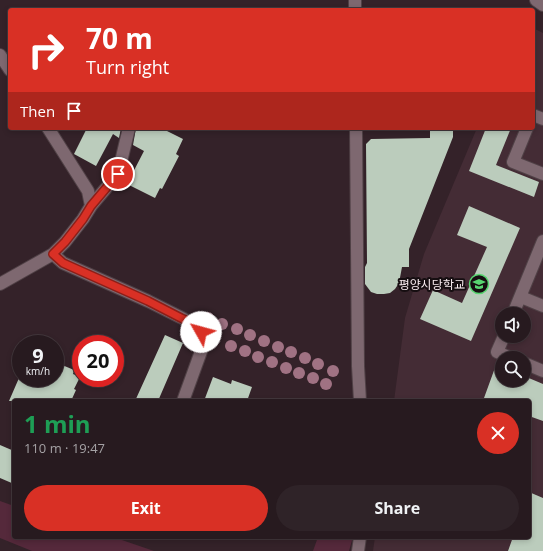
<!DOCTYPE html>
<html lang="en">
<head>
<meta charset="utf-8">
<style>
	:root { --surface:#271a1f; --page:#2f2328; --text:#f1f3f6; --muted:#a4a1a4; --line:#43383d; --accent:#d93025 }
	body { margin:0; font-family:"Open Sans","Noto Sans KR",sans-serif; background:var(--page); color:var(--text); height:100vh; display:flex; flex-direction:column; font-size:15px; white-space:nowrap }
	* { box-sizing:border-box; margin:0 }
	p { font-size:13px; color:var(--muted) }
	.icon { flex:none; width:22px; height:22px; fill:none; stroke:currentColor; stroke-width:2; stroke-linecap:round; stroke-linejoin:round }
	.map { position:relative; flex:1; overflow:hidden }
	.side { position:absolute; left:12px; top:399px; width:519px; height:140px; display:flex; flex-direction:column; background:var(--surface); border-radius:4px; box-shadow:0 2px 6px #0003,0 0 0 1px var(--line) }
	.side>* { flex:none }
	.banner { position:absolute; left:8px; top:8px; width:527px; height:122px; border-radius:4px; box-shadow:0 2px 6px #0003,0 0 0 1px var(--line); background:#d93025; color:#fff; overflow:hidden }
	.controls { position:absolute; left:495px; top:307px; display:grid; gap:8px }
	.controls a { display:grid; place-items:center; width:36px; height:36px; border-radius:50%; background:var(--surface); box-shadow:0 2px 6px #0003,0 0 0 1px var(--line); font-size:20px }
	.speed { position:absolute; left:12px; top:335px; display:flex; gap:8px; font-size:20px; font-weight:700; text-align:center }
	.speed>* { display:grid; place-content:center; width:52px; height:52px; border-radius:50%; background:var(--surface); box-shadow:0 2px 6px #0003,0 0 0 1px var(--line); line-height:1 }
	.speed small { font-size:10px; font-weight:400 }
	.speed .limit { border:6px solid #d22; background:#fff; color:#111 }
	.pin { position:absolute; display:grid; place-items:center; width:34px; height:34px; color:#fff; margin:-17px; border:2px solid #fff; border-radius:50%; box-shadow:0 1px 4px #0007 }
	.me { position:absolute; width:44px; margin:-22px; rotate:308deg; stroke-linejoin:round; filter:drop-shadow(0 0 3px #0008) }
	.turn { display:flex; align-items:center; gap:14px; height:84px; padding:0 12px; font-size:18px }
	.turn .icon { width:52px; height:52px; stroke-width:2.5 }
	.turn b { display:block; font-size:28px; line-height:34px }
	.then { display:flex; align-items:center; height:38px; padding:0 12px; background:#0003; gap:8px; font-size:15px }
	.round { display:grid; place-items:center; flex:none; width:42px; height:42px; border-radius:21px; background:var(--page) }
	.head { display:flex; align-items:center; justify-content:space-between; height:68px; padding:0 12px }
	h1 { font-size:24px; font-weight:700; line-height:30px; color:#1e9e55 }
	.cta { display:flex; gap:8px; margin-top:auto; padding:8px 12px }
	.cta a { flex:1; height:46px; border-radius:24px; background:var(--accent); color:#fff; font-size:16px; font-weight:700; line-height:46px; text-align:center }
	.cta a+a { background:var(--page); color:var(--text) }
	.map>svg:first-child { display:block }
	.built { fill:#442c35; fill-rule:evenodd }
	.green { fill:#55293b }
	.building { fill:#bbccbc }
	.lines { fill:none; stroke-linecap:round; stroke-linejoin:round }
	.minor-casing { stroke:#504146; stroke-width:14 }
	.minor { stroke:#7e6870; stroke-width:12 }
	.tree { fill:#a07283 }
	.route-casing { stroke:#8d1f18; stroke-width:10 }
	.route { stroke:#d93025; stroke-width:7 }
	.labels { text-anchor:middle; dominant-baseline:central; stroke-width:4; stroke-linejoin:round; paint-order:stroke }
	.poi-label { font-size:12px; fill:#f8ebef; stroke:#160e11; text-anchor:end }
</style>
</head>
<body>
<div class="map">
<svg width="543" height="551" viewBox="0 0 543 551">
	<rect width="100%" height="100%" fill="#342229"/>
	<!-- built -->
	<path class="built" d="M533,28L543,33V551H373L375,537H529V401H394L405,318L424,254L477,128H533ZM502,314H524V336H502ZM502,358H524V380H502Z"/>
	<!-- green -->
	<path class="green" d="M0,501L14,506V537H113L154,551H32L0,538Z
		M318,537H353L349,551H313Z"/>
	<!-- building -->
	<path class="building" d="M87,128H121L119,138L113,134L96,166L74,154Z
		M136,128H161L183,139L176,154L179,156L162,189L160,188L155,198L127,184L144,151L133,145Z
		M430,128H453V137L409,249V267H402L399,283L395,289L390,293L384,294H377L371,292L365,284V267L367,263L366,144L371,139L430,138Z
		M486,128H511L496,165L539,182L534,197L469,171Z
		M469,206L520,228L471,341L420,319L433,290L462,303L487,247L457,235Z
		M165,335L183,343L158,401H135Z
		M55,362L74,370L73,374L80,377L74,389L76,390L71,401H9L19,378H55Z
		M496,365L502,368V380H524V376L543,384V421L529,416V401H491L484,398Z
		M213,377L231,384L232,380L252,387L247,401H204Z
		M0,445L14,451V484L0,478Z
		M529,492L543,498V551H508L513,537H529Z"/>
	<g class="lines">
		<!-- minor casing -->
		<g class="minor-casing">
			<path id="minor" d="M355,0V10
				M536,0L543,5
				M0,55L10,70
				M533,115L543,119
				M356,128L358,366L360,401
				M527,128L513,162L543,174
				M91,206L118,174L129,128
				M53,254L63,263L148,301L192,323L201,332L203,346L183,401
				M0,284L53,254L65,242L83,219L91,206L88,191L48,128
				M521,297L543,306
				M513,314L543,241
				M504,336L497,352L511,358
				M524,363L543,371
				M358,551L360,537"/>
		</g>
		<!-- minor -->
		<use href="#minor" class="minor"/>
	</g>
	<!-- trees -->
	<g class="tree">
		<circle cx="208" cy="318" r="6"/>
		<circle cx="222" cy="324" r="6"/>
		<circle cx="237" cy="329" r="6"/>
		<circle cx="250" cy="335" r="6"/>
		<circle cx="264" cy="341" r="6"/>
		<circle cx="231" cy="346" r="6"/>
		<circle cx="278" cy="347" r="6"/>
		<circle cx="245" cy="351" r="6"/>
		<circle cx="291" cy="352" r="6"/>
		<circle cx="258" cy="357" r="6"/>
		<circle cx="305" cy="358" r="6"/>
		<circle cx="272" cy="362" r="6"/>
		<circle cx="318" cy="364" r="6"/>
		<circle cx="286" cy="368" r="6"/>
		<circle cx="333" cy="371" r="6"/>
		<circle cx="299" cy="373" r="6"/>
		<circle cx="313" cy="378" r="6"/>
		<circle cx="326" cy="384" r="6"/>
	</g>
	<g class="lines">
		<!-- route casing -->
		<g class="route-casing">
			<path id="route" d="M118,174L91,206L83,219L65,242L53,254L63,263L148,301L181,318L192,323L201,332"/>
		</g>
		<!-- route -->
		<use href="#route" class="route"/>
	</g>
	<!-- icons -->
	<defs>
		<g id="university-ring" transform="scale(1)"><circle r="9.5" fill="#160e11" stroke="#58d570" stroke-width="1.5"/><path d="M0-5L7-2L0 1L-7-2ZM-4 1L0 2.5L4 1V4Q0 6-4 4Z" fill="#58d570"/></g>
	</defs>
	<g fill-rule="evenodd">
		<use href="#university-ring" x="479" y="284"/>
	</g>
	<g class="labels">
		<!-- poi labels -->
		<g class="poi-label">
			<text x="465" y="284">평양시당학교</text>
		</g>
	</g>
</svg>
<div class="controls">
<a><svg class="icon" aria-label="sound" viewBox="0 0 24 24"><path d="M4 9h4l5-4v14l-5-4H4zM17 9q2 3 0 6"/></svg></a>
<a><svg class="icon" aria-label="search" viewBox="0 0 24 24"><circle cx="10" cy="10" r="6"/><path d="M15 15l6 6"/></svg></a>
</div>
<div class="speed"><div>9<small>km/h</small></div><div class="limit">20</div></div>
<div class="pin" style="left:118px;top:174px;background:#d93025"><svg class="icon" aria-label="arrive" viewBox="0 0 24 24"><path d="M6 21V4h12l-3 4 3 4H6"/></svg></div>
<svg class="me" style="left:201px;top:332px" viewBox="-20 -20 40 40"><circle r="19" fill="#fff"/><path d="M0-13L10 11 0 6-10 11z" fill="#d93025"/></svg>
<div class="banner">
<div class="turn"><svg class="icon" aria-label="right" viewBox="0 0 24 24"><path d="M7 20v-9h11M14 6l5 5-5 5"/></svg><div><b>70 m</b>Turn right</div></div>
<div class="then">Then<svg class="icon" aria-label="arrive" viewBox="0 0 24 24"><path d="M6 21V4h12l-3 4 3 4H6"/></svg></div>
</div>
<section class="side">
<div class="head"><div><h1>1 min</h1><p>110 m · 19:47</p></div><a class="round" style="background:#d93025;color:#fff"><svg class="icon" aria-label="close" viewBox="0 0 24 24"><path d="M6 6l12 12M18 6L6 18"/></svg></a></div>
<div class="cta"><a>Exit</a><a>Share</a></div>
</section>
</div>
</body>
</html>
